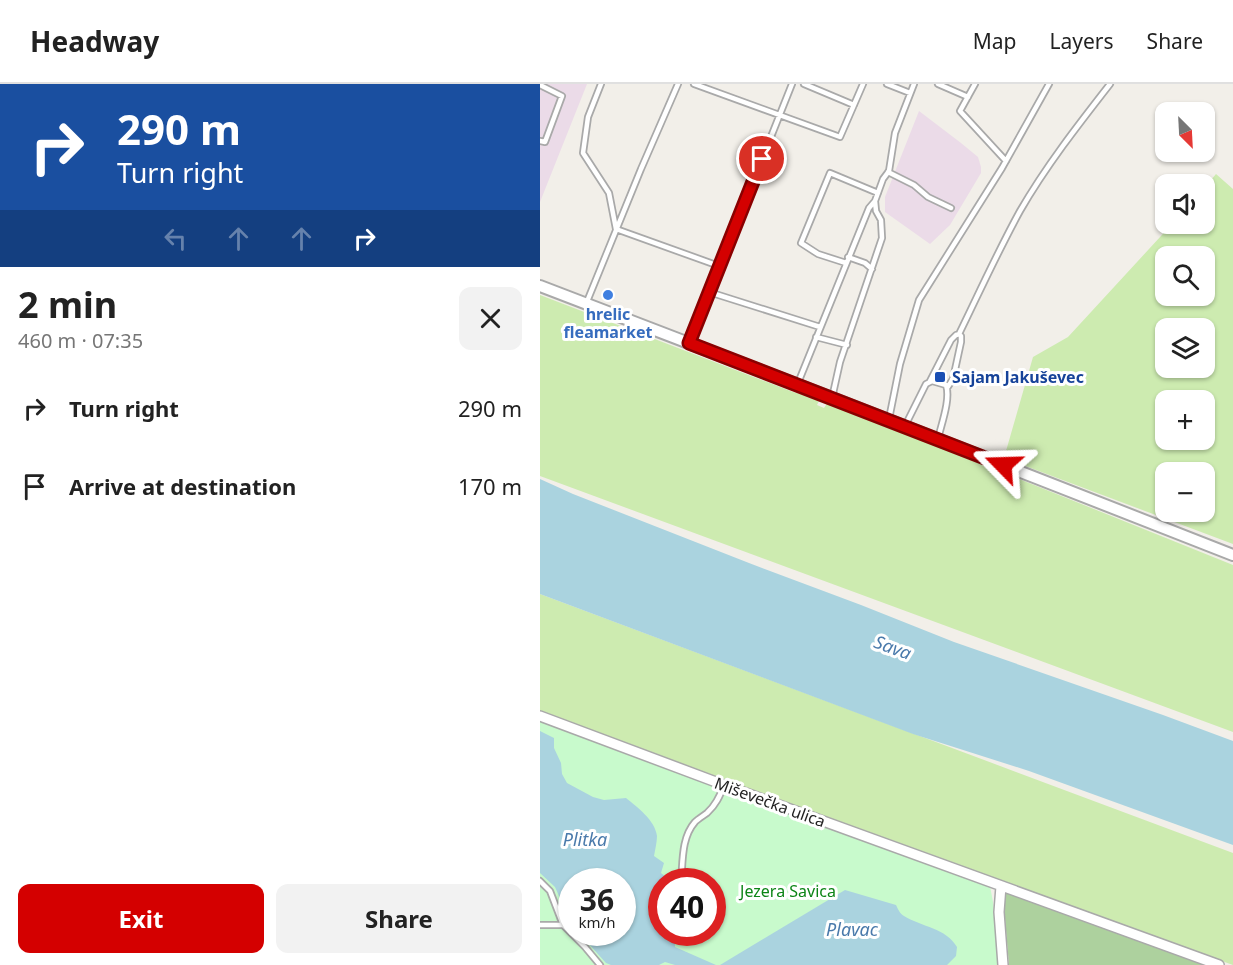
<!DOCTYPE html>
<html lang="en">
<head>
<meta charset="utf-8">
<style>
	:root { --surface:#fff; --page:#f2f2f2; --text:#222; --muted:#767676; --line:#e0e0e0; --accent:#d40000 }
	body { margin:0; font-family:"Noto Sans",sans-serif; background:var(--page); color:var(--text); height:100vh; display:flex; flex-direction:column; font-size:22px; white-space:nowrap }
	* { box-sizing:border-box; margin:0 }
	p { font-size:20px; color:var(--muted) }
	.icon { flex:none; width:33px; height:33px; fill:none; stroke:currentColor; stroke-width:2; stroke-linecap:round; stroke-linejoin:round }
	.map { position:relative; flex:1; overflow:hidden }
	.sheet { display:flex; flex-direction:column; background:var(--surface); width:540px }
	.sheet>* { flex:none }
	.hud { background:#1a4fa0; color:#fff; overflow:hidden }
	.needle { width:39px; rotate:156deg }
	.controls { position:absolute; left:615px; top:18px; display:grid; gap:12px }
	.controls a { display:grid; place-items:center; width:60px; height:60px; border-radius:12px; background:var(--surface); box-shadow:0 2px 4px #0004; font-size:30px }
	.speed { position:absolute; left:18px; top:784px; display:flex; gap:12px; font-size:30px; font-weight:700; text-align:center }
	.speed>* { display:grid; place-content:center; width:78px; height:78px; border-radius:50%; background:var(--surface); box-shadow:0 2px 4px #0004; line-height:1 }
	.speed small { font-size:15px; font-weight:400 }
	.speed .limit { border:9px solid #d22; background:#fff; color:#111 }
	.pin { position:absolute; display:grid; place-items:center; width:51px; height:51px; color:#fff; margin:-26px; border:3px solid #fff; border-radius:50%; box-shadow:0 2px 6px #0007 }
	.me { position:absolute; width:66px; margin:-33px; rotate:292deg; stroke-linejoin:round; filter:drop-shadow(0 0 4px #0008) }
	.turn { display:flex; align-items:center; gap:21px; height:126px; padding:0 18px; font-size:27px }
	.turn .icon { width:78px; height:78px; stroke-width:2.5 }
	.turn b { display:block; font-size:42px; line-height:51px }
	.lanes { display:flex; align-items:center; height:57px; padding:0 18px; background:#0003; justify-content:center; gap:30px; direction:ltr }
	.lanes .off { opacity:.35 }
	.round { display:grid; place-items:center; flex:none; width:63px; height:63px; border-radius:12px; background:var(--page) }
	.overview { display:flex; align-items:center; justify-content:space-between; height:102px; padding:0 18px }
	h1 { font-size:36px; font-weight:700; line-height:45px }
	.button { display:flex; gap:12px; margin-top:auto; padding:12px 18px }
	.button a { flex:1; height:69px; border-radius:12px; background:var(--accent); color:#fff; font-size:24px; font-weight:700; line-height:69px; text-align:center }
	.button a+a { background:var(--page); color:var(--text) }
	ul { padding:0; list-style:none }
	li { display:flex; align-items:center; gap:18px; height:78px; padding:0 18px }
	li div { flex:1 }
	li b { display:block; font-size:22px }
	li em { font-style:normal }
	header { display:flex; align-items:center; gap:36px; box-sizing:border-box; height:84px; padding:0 30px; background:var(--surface); border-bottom:2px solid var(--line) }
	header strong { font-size:28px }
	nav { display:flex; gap:33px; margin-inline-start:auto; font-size:21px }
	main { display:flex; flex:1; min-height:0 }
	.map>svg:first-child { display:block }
	.industrial { fill:#ebdbe8 }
	.grass { fill:#cdebb0; fill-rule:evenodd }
	.forest { fill:#add19e }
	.park { fill:#c8facc; fill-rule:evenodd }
	.water { fill:#aad3df }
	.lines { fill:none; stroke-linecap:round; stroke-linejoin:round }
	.service-casing { stroke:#a9a9a9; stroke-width:8 }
	.minor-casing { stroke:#a9a9a9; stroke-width:12 }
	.tertiary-casing { stroke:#a9a9a9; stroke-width:14 }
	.service { stroke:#fff; stroke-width:4.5 }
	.minor { stroke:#fff; stroke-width:9 }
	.tertiary { stroke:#fff; stroke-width:10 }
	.route-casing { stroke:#8a0000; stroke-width:15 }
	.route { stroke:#d40000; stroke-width:10 }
	.shop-dot { fill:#3f7fe0; stroke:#fff; stroke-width:2 }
	.transit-dot { fill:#1a4fb4; stroke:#fff; stroke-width:2 }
	.labels { text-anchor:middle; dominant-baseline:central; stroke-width:6; stroke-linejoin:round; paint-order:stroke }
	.shop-label { font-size:16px; font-weight:bold; fill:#366cbe; stroke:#fff }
	.transit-label { font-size:16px; font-weight:bold; fill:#164399; stroke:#fff; text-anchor:start }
	.street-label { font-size:16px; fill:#222; stroke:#fff }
	.park-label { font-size:16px; fill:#0c8416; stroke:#fff }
	.water-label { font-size:18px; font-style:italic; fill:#4a7aab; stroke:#fff }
</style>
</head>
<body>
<header>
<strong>Headway</strong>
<nav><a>Map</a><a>Layers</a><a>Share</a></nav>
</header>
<main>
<section class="sheet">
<div class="hud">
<div class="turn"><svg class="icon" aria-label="right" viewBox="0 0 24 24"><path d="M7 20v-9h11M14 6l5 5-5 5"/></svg><div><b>290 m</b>Turn right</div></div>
<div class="lanes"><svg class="icon off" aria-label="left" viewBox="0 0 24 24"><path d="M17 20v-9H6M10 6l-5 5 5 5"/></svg><svg class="icon off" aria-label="ahead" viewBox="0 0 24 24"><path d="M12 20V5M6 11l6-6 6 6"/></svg><svg class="icon off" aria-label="ahead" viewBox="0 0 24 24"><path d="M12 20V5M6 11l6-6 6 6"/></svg><svg class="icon" aria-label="right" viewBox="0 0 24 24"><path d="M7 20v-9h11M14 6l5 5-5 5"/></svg></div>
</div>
<div class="overview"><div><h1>2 min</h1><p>460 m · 07:35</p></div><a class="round"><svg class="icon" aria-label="close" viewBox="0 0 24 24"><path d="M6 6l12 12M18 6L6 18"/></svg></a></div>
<ul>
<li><svg class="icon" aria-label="right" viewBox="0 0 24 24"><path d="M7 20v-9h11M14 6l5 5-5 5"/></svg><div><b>Turn right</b></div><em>290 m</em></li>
<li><svg class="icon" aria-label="arrive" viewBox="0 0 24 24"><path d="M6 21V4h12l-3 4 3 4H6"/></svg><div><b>Arrive at destination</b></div><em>170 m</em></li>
</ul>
<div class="button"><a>Exit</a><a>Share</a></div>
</section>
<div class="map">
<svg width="693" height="881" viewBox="0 0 693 881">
	<rect width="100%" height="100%" fill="#f2efe9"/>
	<!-- industrial -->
	<path class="industrial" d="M0,0H47L0,118Z
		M379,27L421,59L438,73L441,83V89L410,141L390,160L345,128V113Z"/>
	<!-- grass -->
	<path class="grass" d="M676,90L693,105V460L464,374L493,273L528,253L632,140H664L665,103ZM626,172H664V212H626ZM626,244H664V284H626ZM626,316H664V356H626ZM626,388H664V428H626Z
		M0,211L253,308L280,315L277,321L284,324L288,318L693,481V648L0,392Z
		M0,510L693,769V881L399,776L0,628Z"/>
	<!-- forest -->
	<path class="forest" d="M469,809L667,881H469L463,811Z"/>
	<!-- park -->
	<path class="park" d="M0,635L450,802L453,818L459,881H0ZM32,798H82V849H32ZM122,798H172V849H122Z"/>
	<!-- water -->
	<path class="water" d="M0,395L33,410L209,479L321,521L414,558L623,631L693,657V761L489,687L373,650L0,510Z
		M0,647L14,654V664L21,679L22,690L27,699L53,713L64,716L86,714C97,723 115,736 117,752C117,758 115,766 114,772L124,779L121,789L132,798H122V849H135V863L176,881H135L125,878L119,881H71L66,879L39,849H82V798H32L31,840V839L15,803L0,789Z
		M305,806L356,821C358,825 360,830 364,832C382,843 406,844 417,863L416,872L407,881H180Z"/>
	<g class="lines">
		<!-- service casing -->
		<g class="service-casing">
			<path id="service" d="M61,0L48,33L43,69L69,109L76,145L179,182
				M154,0L300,53L323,0
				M264,0L314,21
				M347,0L370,9
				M398,0L428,13
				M435,0L420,27L466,77
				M0,1L22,12L5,58L0,57
				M348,88L374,101L388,113L411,124
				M308,173L325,179L332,185
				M306,179L278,170L261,159L290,89L338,109
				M169,208L280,243
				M46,220L101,85L138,0
				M419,250C439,209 458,167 480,127C506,82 538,41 570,0
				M276,253L307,261
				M149,259L252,0
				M390,297L411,256L416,251L419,250L421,252V258L413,295L407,304
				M258,299L329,124L335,117
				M292,314L300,278L342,154L341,136L336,127L335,117L343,95L349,87L355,49L374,0
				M349,335L360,280L379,216L462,84L509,0
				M365,342L386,300L392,297L406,301C411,315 401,341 398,355
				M0,797L10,807L23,841L45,863L60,881
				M141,798C143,778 141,754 155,738C158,735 163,732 167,729C176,721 180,712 184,701
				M0,841H23"/>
		</g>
		<!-- minor casing -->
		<g class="minor-casing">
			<path id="minor" d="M0,632L184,701L679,881
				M461,802L459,828L463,881"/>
		</g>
		<!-- tertiary casing -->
		<g class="tertiary-casing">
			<path id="tertiary" d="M0,202L292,314L693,471"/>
		</g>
		<!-- service -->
		<use href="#service" class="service"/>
		<!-- minor -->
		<use href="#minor" class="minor"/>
		<!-- tertiary -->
		<use href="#tertiary" class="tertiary"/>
	</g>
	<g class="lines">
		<!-- route casing -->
		<g class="route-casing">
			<path id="route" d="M222,75L149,259L463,381"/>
		</g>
		<!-- route -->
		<use href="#route" class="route"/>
	</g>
	<!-- markers -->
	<circle class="shop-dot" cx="68" cy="211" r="6"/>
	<rect class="transit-dot" x="394" y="287" width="12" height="12" rx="3"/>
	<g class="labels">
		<!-- shop labels -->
		<g class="shop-label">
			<text x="68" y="230">hrelic<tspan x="68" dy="18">fleamarket</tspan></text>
		</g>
		<!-- transit labels -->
		<g class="transit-label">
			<text x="412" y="293">Sajam Jakuševec</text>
		</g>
		<!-- street labels -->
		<g class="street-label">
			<text transform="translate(230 718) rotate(20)">Miševečka ulica</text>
		</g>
		<!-- park labels -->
		<g class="park-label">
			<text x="248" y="807">Jezera Savica</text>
		</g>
		<!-- water labels -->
		<g class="water-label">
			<text transform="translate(353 563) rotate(20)">Sava</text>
			<text x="45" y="755">Plitka</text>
			<text x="312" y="845">Plavac</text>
		</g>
	</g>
</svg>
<div class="controls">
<a><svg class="needle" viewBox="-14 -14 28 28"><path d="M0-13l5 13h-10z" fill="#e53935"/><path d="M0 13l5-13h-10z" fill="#767676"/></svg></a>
<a><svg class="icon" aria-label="sound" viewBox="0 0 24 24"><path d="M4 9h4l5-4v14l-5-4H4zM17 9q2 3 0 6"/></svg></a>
<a><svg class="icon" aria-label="search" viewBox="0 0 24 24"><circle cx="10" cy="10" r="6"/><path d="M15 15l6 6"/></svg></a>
<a><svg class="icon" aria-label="layers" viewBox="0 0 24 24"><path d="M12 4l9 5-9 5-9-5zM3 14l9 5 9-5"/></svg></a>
<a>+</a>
<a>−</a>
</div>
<div class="speed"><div>36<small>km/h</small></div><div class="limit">40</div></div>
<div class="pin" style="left:222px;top:75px;background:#d93025"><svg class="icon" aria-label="arrive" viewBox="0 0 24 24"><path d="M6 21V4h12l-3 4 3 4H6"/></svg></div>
<svg class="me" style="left:463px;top:381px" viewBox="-20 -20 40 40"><path d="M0-17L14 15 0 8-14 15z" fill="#d40000" stroke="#fff" stroke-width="4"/></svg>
</div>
</main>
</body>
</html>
